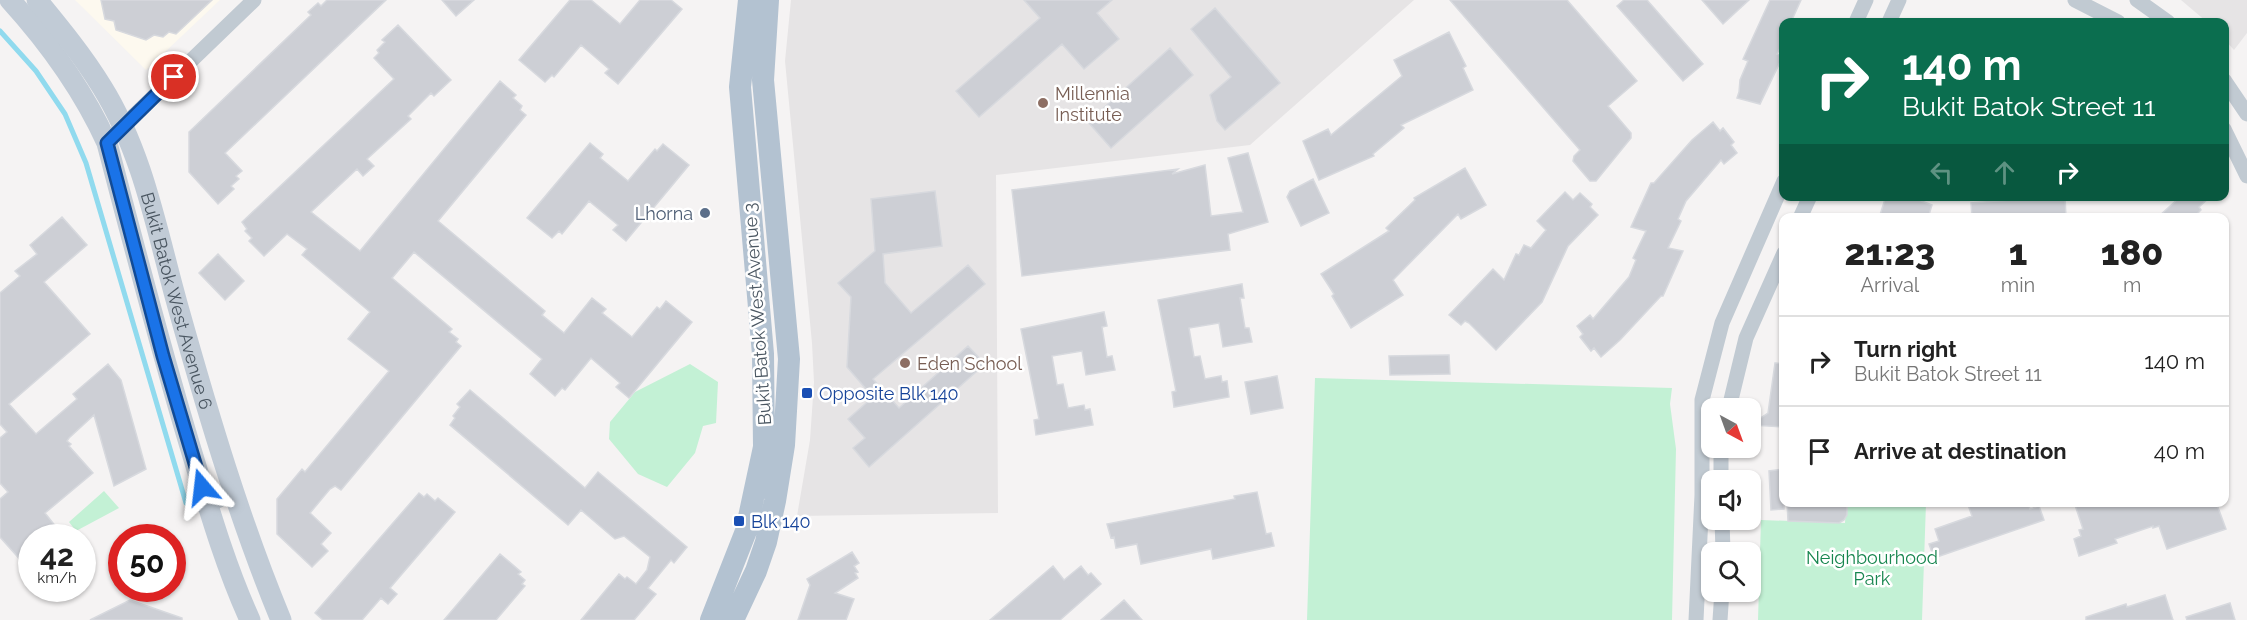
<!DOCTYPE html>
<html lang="en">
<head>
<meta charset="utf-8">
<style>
	:root { --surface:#fff; --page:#f2f2f2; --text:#222; --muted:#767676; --line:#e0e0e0 }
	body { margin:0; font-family:Raleway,sans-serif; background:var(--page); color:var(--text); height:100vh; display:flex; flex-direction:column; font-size:22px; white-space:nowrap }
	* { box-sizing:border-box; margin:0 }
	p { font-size:20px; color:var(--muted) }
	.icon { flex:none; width:33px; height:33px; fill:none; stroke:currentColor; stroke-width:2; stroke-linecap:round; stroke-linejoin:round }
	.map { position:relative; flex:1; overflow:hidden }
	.drawer { position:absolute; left:1779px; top:213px; width:450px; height:294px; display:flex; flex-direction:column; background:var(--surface); border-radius:12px; box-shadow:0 2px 4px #0004 }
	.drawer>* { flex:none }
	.top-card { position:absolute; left:1779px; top:18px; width:450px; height:183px; border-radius:12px; box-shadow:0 2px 4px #0004; background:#0b6e4f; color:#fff; overflow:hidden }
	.needle { width:39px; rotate:139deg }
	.tools { position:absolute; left:1701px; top:398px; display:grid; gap:12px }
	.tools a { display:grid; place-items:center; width:60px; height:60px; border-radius:12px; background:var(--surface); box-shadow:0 2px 4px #0004; font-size:30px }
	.speed { position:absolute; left:18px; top:524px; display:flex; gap:12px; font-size:30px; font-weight:700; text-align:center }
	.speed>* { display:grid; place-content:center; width:78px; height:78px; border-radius:50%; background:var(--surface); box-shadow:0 2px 4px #0004; line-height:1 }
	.speed small { font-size:15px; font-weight:400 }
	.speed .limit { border:9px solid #d22; background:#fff; color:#111 }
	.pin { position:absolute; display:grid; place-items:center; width:51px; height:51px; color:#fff; margin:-26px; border:3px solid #fff; border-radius:50%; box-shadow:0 2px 6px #0007 }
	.me { position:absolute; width:66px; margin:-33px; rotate:343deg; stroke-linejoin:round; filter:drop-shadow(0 0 4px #0008) }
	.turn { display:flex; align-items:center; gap:21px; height:126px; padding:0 24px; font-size:27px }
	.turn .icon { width:78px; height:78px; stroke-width:2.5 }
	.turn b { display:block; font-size:42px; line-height:51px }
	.lanes { display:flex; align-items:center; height:57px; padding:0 24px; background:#0003; justify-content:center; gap:30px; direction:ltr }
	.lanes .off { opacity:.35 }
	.eta { display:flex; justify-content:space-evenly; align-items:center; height:102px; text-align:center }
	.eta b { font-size:36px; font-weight:800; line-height:42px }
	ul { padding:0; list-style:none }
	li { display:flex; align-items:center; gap:18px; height:90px; padding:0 24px; border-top:2px solid var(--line) }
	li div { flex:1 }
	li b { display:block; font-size:22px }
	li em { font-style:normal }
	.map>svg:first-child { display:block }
	.commercial { fill:#fdf9ef }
	.education { fill:#e6e4e5 }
	.green { fill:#c3f1d5 }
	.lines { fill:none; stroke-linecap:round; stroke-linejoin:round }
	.stream { stroke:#90daee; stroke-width:5 }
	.building { fill:#cdcfd5; stroke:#d7d9de; stroke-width:1.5 }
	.lane { stroke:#c1cad2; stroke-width:8 }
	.street { stroke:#c1cad2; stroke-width:15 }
	.secondary { stroke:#c1cbd6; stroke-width:21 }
	.primary { stroke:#b3c2d1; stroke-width:22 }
	.route-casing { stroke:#114b97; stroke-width:15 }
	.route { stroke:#1a73e8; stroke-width:10 }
	.education-dot { fill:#8d6e63; stroke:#fff; stroke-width:2 }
	.service-dot { fill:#5c6f8a; stroke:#fff; stroke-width:2 }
	.transit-dot { fill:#1a4fb4; stroke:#fff; stroke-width:2 }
	.labels { text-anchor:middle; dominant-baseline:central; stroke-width:5; stroke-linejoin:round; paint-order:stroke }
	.education-label { font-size:18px; fill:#785e54; stroke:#fff; text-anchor:start }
	.service-label { font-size:18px; fill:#4e5e75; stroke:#fff; text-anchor:end }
	.street-label { font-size:18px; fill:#4a5661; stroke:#fff }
	.transit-label { font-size:18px; fill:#164399; stroke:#fff; text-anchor:start }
	.park-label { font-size:18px; fill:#17864f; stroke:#fff }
</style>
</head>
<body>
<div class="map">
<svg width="2247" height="620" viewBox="0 0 2247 620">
	<rect width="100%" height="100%" fill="#f5f3f3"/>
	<!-- commercial -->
	<path class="commercial" d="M75,0H220L146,70Z"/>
	<!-- education -->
	<path class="education" d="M791,0H1414L1250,145L996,175L998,513L797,516L810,440L814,382L812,343L785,61Z
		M2181,0H2247V33L2234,50L2225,40L2224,22H2207Z"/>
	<!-- green -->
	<path class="green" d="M690,364L718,382L716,423L703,426L695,453L667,487L638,474L609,439L610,422L635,392Z
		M1315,378L1672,388L1670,404L1676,449L1672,620H1307Z
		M104,491L119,508L76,531L69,522Z
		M1846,503H1926L1922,620H1758L1761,520L1845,523Z"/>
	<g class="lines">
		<!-- stream -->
		<path class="stream" d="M0,31L36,71L65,114L86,163L186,503"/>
	</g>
	<!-- building -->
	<path class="building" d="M101,0H212L176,34L169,32L163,37L154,35L146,40L116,30L114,21L105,19Z
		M327,0H386L225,153L242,171L236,176L239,179L231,186L234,189L218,204L189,172V132L311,15L308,12L318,3L321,6Z
		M442,0H474L456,16Z
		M570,0H591L620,24L640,0H671L682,9L618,84L605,73L609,69L581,45L554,77L552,75L545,82L519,60Z
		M1024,0H1112L1097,13L1119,39L1084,69L1062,44L979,117L956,91L1040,18Z
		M1450,0H1567L1637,81L1608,106L1631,133V138L1596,181H1590L1573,161L1574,156L1580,150Z
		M1624,0H1647L1703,64L1683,81L1617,6Z
		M1702,0H1749L1723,24Z
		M1770,0H1801L1791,22H1784V40L1777,54L1783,56L1760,104L1737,98L1739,92L1740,80L1748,61L1743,59Z
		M1215,8L1280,83L1225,130L1217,121L1210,95L1231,77L1191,29Z
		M398,25L451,80L434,96L431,93L408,116L411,119L367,159L374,166L363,176L357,169L311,212L360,251L500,81L516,95L513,98L522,106L520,110L526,115L438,221L545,311L542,315L564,333L592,298L606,309L602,313L632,337L657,307L660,309L666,301L692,322L629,398L616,387L620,383L591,358L565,390L562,388L555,396L530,374L542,359L414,252L392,278L452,329L449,332L458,339L456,342L461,346L341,490L335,486L330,489L310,513L331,533L321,544L328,551L312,567L277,534V499L302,469L305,472L389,371L348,339L370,312L302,255L307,249L287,234L264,256L249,241L252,238L245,231L247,229L242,222L394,79L374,58L379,53L377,50L385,42L382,40Z
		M1449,32L1466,66L1463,68L1473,90L1401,125L1404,128L1373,154L1374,156L1319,180L1303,141L1328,129L1331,135L1402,76L1394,60Z
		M1170,48L1193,75L1111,148L1088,122Z
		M1713,122L1720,131L1723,128L1734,142L1731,145L1737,153L1724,164L1721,160L1686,201L1678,219L1681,221L1668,248L1683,251L1663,296H1661L1620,340L1601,357L1594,348L1591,351L1580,337L1583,334L1577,326L1590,315L1593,319L1629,277L1636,260L1633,258L1646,231L1631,227L1651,183H1654L1692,140Z
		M590,143L603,154L600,158L628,181L655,149L657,151L663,144L689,165L626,241L613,230L618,225L589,201L562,234L559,231L552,238L527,218Z
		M1248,153L1268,222L1228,234L1230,250L1022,276L1012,190L1178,169L1172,174L1205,165L1211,216L1243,212L1228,158Z
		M1465,168L1486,205L1461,219L1458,214L1393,280L1403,295L1351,328L1332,296L1334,294L1321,274L1389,231L1386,228L1415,200L1414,198Z
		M1313,179L1329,213L1301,226L1287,197L1290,191Z
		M935,191L942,246L883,254L885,283L911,313L968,265L985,284L873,379L899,408L968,346L985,364L869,467L853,448L865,438L848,419L873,397L847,367L851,297L838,283L875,251L871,199Z
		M1565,192L1573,200L1580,193L1592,204L1590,207L1598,215L1568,246L1542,302L1496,350L1469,323L1465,321L1461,325L1449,315L1493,269L1504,280L1516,254L1519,255L1524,245L1531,248L1546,230L1537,221Z
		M1886,196H1921L1919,200L1932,205L1928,218H1879Z
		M2065,196L2066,218H1972L1971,203Z
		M2181,196H2211L2199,207L2201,210L2193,218H2157Z
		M62,217L87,245L44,282L90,334L9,404L36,434L77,399L73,394L108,364L121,380L146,469L114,486L94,415L69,438L67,441L71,444L69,446L93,473L45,513L64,537H32V573L0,537V499L8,492L0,483V438L7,432L0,424V293L20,276L15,271L37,254L30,245Z
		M218,254L244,281L225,300L199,273Z
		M1242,284L1244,298H1240L1245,328H1249L1252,342L1223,347L1219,323L1189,328L1194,357L1200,356L1205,379L1221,376L1222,382L1227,381L1229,397L1174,407L1172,392L1176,391L1158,300Z
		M1104,312L1107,326L1102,327L1107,357L1112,356L1115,370L1086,375L1082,351L1052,356L1057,385L1063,384L1068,408L1084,405L1085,410L1090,409L1093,425L1036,435L1034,420L1039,419L1021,329Z
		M1449,355L1450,374L1390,375L1389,356Z
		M1775,363L1784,364V427L1750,425L1768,413Z
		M1277,376L1283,408L1251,414L1245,382Z
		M470,390L585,488L598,472L687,547L674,563L671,560L648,588L656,594L634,620H581L619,574L625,579L627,577L636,584L647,570L650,557L624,536L615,539L581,510L568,525L450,425L455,418L453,416L460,407L457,404Z
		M1784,469V509L1771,510L1769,471Z
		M1257,492L1266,534L1271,533L1274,546L1213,559L1211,549L1141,564L1137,544L1116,548L1114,537L1111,538L1107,524L1235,499L1234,496Z
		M419,493L424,497L427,494L435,501L438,498L455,512L390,588L397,594L388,604L381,598L362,620H323L315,613Z
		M1787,502H1847V515L1844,520L1839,523L1788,521Z
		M1967,502H2028L2030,509L2039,506L2044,520L1934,558L1929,544L1939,541L1935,529L1972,516Z
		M2074,502H2216L2226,529L2167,549L2159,526L2153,528V526L2115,539L2117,543L2079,556L2074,539L2081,536L2079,530L2083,529Z
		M852,552L859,563L854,566L858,572L855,573L858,578L835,593L854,599L846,620H798L810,585L807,579Z
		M500,554L521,572L518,574L525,580L522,584L525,586L496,620H444Z
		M1053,566L1064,580L1081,566L1088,575L1091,573L1101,584L1060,620H990Z
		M2165,595L2173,620H2086V617L2126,604L2127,607Z
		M130,600L182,618V620H90Z
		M1124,600L1142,620H1101Z
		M2230,603L2235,620H2187L2186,617Z"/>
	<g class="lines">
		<!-- lane -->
		<path class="lane" d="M210,508L235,497"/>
		<!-- street -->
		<path class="street" d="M2075,0L2118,22
			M2137,0L2168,22
			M1856,22L1866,0
			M1889,22L1899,0
			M2224,80L2247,114
			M2224,129L2247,176
			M117,132L254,0
			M1800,218L1810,196
			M1729,408L1746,338L1784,253
			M1721,480V447
			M1722,519L1723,552
			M1696,620L1702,495V400L1722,323L1784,181
			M1720,620L1722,591"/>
		<!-- secondary -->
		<g class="secondary">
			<path d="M10,0C49,43 83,90 107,143C133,243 159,343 189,443C207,502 224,563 250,620"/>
			<path id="s1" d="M37,0C60,28 83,56 102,87C145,156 158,238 180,314C209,417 240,521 281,620"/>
		</g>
		<!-- primary -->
		<path class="primary" d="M711,620L746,531L764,447L763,354L740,87L749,0
			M733,620L756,571L766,542L775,501L784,445L789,359L763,80L768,0"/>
	</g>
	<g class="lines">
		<!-- route casing -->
		<g class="route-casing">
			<path id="route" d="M174,77L107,143L163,356L202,487"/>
		</g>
		<!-- route -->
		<use href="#route" class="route"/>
	</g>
	<!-- markers -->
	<g class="education-dot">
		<circle cx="1043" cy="103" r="6"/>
		<circle cx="905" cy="363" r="6"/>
	</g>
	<circle class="service-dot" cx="705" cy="213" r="6"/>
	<g class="transit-dot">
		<rect x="801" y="387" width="12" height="12" rx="3"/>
		<rect x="733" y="515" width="12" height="12" rx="3"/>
	</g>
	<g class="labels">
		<!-- education labels -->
		<g class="education-label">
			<text x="1055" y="93">Millennia<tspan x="1055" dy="21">Institute</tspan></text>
			<text x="917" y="363">Eden School</text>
		</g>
		<!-- service labels -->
		<g class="service-label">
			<text x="693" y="213">Lhorna</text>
		</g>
		<!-- street labels -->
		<g class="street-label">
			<text stroke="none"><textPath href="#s1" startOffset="336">Bukit Batok West Avenue 6</textPath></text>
			<text transform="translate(757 314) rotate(-94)">Bukit Batok West Avenue 3</text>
		</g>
		<!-- transit labels -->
		<g class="transit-label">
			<text x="819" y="393">Opposite Blk 140</text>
			<text x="751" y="521">Blk 140</text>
		</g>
		<!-- park labels -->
		<g class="park-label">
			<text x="1872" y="557">Neighbourhood<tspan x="1872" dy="21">Park</tspan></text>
		</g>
	</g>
</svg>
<div class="tools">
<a><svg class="needle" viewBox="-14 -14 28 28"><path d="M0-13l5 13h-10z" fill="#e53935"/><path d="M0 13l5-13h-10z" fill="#767676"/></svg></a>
<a><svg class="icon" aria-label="sound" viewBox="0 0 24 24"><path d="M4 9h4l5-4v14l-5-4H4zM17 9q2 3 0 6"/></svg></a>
<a><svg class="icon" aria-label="search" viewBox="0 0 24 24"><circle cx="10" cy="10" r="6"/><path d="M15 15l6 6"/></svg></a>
</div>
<div class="speed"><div>42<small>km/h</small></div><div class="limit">50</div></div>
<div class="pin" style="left:174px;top:77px;background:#d93025"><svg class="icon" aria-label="arrive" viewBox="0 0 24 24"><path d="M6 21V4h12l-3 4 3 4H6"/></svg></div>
<svg class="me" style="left:202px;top:487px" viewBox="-20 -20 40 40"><path d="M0-17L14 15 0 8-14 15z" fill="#1a73e8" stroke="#fff" stroke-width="4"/></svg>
<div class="top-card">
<div class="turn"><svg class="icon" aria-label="right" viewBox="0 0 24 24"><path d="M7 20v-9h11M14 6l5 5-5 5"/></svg><div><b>140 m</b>Bukit Batok Street 11</div></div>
<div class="lanes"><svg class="icon off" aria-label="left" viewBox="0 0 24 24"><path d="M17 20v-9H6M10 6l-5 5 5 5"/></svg><svg class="icon off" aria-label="ahead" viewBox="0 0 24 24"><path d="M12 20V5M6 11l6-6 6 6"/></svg><svg class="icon" aria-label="right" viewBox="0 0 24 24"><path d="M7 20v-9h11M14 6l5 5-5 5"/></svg></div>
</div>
<section class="drawer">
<div class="eta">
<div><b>21:23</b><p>Arrival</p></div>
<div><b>1</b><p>min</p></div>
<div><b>180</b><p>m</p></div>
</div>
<ul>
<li><svg class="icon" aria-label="right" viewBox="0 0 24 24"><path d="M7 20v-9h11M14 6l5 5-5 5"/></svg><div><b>Turn right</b><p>Bukit Batok Street 11</p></div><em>140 m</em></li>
<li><svg class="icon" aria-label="arrive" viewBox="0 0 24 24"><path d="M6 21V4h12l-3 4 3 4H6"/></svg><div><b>Arrive at destination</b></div><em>40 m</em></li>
</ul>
</section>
</div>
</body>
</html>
